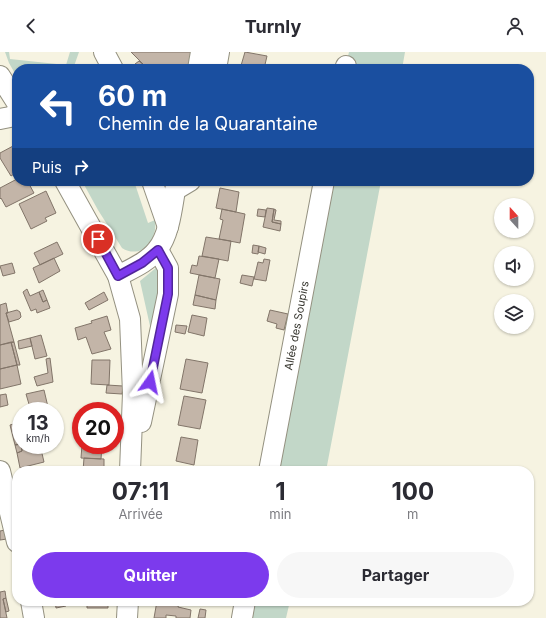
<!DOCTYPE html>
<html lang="fr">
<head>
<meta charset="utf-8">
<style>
	:root { --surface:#fff; --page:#f7f7f7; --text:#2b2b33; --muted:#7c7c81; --accent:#7c3aed }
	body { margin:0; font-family:Inter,sans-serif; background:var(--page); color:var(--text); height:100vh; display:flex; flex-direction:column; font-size:15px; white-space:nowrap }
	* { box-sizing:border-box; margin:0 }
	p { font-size:13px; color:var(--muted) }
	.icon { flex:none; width:22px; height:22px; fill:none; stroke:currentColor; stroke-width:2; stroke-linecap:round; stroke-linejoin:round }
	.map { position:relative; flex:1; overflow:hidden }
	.details { position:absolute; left:12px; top:414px; width:522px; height:140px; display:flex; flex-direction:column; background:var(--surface); border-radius:16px; box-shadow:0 1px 3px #0004 }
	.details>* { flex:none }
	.top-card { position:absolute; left:12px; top:12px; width:522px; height:122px; border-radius:16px; box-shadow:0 1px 3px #0004; background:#1a4fa0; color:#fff; overflow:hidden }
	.needle { width:26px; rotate:339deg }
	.fabs { position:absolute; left:494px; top:146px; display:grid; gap:8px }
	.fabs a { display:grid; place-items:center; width:40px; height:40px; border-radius:50%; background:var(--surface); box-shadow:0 1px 3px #0004; font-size:20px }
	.speed { position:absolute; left:12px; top:350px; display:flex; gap:8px; font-size:20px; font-weight:700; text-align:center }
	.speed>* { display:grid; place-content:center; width:52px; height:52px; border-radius:50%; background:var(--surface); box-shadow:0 1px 3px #0004; line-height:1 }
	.speed small { font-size:10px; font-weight:400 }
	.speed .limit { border:6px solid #d22; background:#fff; color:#111 }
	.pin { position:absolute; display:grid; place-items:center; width:34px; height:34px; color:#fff; margin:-17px; border:2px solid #fff; border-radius:50%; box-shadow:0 1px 4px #0007 }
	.me { position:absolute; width:44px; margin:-22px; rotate:12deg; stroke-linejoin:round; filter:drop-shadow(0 0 3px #0008) }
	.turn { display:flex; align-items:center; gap:14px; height:84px; padding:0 20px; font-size:18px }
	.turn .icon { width:52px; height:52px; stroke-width:2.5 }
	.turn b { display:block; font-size:28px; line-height:34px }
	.then { display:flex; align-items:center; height:38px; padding:0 20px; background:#0003; gap:8px; font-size:15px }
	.eta { display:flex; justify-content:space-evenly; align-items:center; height:68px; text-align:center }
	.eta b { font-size:24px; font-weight:700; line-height:28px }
	.primary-button { display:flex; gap:8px; margin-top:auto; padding:8px 20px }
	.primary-button a { flex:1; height:46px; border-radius:24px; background:var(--accent); color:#fff; font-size:16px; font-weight:700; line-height:46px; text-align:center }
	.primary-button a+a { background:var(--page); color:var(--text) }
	header { display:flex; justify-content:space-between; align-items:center; height:52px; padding:0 20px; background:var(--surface); font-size:18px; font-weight:700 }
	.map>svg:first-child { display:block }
	.green { fill:#c2d7c8 }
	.building { fill:#c3b5a8; stroke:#827569 }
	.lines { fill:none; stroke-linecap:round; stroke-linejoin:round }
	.minor-casing { stroke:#949180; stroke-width:22 }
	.minor { stroke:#fff; stroke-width:20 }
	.route-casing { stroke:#51269a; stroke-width:10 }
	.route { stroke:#7c3aed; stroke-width:7 }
	.labels { text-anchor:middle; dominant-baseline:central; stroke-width:3; stroke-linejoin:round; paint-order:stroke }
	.street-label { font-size:11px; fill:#393831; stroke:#f6f3e1 }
</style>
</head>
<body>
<header><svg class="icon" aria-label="back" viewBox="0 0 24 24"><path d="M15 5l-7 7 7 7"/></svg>Turnly<svg class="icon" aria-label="person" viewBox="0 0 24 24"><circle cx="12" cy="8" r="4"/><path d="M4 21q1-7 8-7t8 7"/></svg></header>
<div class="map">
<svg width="546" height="566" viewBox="0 0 546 566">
	<rect width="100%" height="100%" fill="#f6f3e1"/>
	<!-- green -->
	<path class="green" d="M5,0H9L10,7L66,13L70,0H79L73,17H17V25L9,11Z
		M349,0H405L402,17H345Z
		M82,129H134L148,171L155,168C158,188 141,208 122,196L98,158Z
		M324,129H381L326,419H269Z
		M157,215L162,218L155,276L150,274L140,229Z
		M245,549H290L286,566H242Z"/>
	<!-- building -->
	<path class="building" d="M131,0H197L193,17H148Z
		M245,0L267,4L264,17H240Z
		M139,9L148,17H141L135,12Z
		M15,93L17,96V120L11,124L0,106V101Z
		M17,127V129H25L27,133L29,132L34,141L6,155L1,146L0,147V136Z
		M220,136L239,140L236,160L216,156Z
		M46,139L56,161L45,166L47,169L31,177L19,152Z
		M267,156L274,157L272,170L281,172L280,179L263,175Z
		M222,157L245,162L240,191L219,187L223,168L220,167Z
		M258,157L266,158L265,165L257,164Z
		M274,157L276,158L274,168L281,169V172L272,170Z
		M206,185L231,189L228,209L202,204Z
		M57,190L63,202L40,213L34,201Z
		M253,193L259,194L258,202L252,201Z
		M259,194L266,196L265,202L258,200Z
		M199,204L219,207L215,226L190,221L192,213L197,214Z
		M54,206L60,219L39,231L33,216Z
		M264,207L270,208L266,229L254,227L258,210L263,211Z
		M12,211L15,221L3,224L0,214Z
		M199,223L220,227L216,248L195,243Z
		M242,223L254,225L252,234L240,231Z
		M27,237L30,244L39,240L43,250L47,248L50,256L37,261L36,257L31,259L23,240Z
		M43,238L47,248L43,250L39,240Z
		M104,240L108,248L89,258L85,251Z
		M195,243L216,248L215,257L193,253Z
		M6,251L8,261H6L14,290L0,293V253Z
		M17,258L20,260L21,265L19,267L9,270L6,261Z
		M270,258L288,262L284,278L276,276L277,272L267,269Z
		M192,263L207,266L204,284L188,280Z
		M107,264L111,278L104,280L111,297L92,302L86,285L78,288L75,276L92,271L91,269Z
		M176,273L187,274L185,282L175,280Z
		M41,283L47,304L35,307L30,286Z
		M30,286L32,294L19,297L18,289Z
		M11,290L17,313L0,317V293Z
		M11,290H14L20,313H17Z
		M50,306L53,330L37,334L34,325L48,321L46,307Z
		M186,307L208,311L202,341L180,337Z
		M92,308H110L109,333L91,332Z
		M17,313L21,332L0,337V317Z
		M107,333L123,334L122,342L106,341Z
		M44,338L48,355L31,359L26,342Z
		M6,342L8,353L0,355V343Z
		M184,344L206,348L200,377L178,373Z
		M21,370V393H40L44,410L20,416L17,401L22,399L21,392L15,393L10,373Z
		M181,385L198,388L194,413L176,409Z
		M21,392L22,399L17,401L15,393Z
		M82,393H102L101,407L81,406Z
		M84,406L104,407V419H83Z
		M5,478L7,487L0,488V479Z
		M5,539L6,546L3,547L7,566H0V540Z
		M6,546L9,559L6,560L3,547Z
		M55,549H65L66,554L56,556Z
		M87,549H108V556H87Z
		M157,549L179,550L178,555L191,558L190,566H176V564L166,563V566H154Z
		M200,557L206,558L205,566H198Z"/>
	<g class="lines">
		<!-- minor casing -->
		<g class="minor-casing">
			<g id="minor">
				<path d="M104,0L113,17"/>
				<path d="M198,17L201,0"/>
				<path d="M216,17L219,0"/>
				<path d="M345,17L346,14"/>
				<path d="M0,24L17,51"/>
				<path d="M0,67L10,65L17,62"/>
				<path d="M65,129L118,224L130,267L133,341L130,419"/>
				<path d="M152,129L168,175"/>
				<path d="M118,224C131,217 148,210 157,198C169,184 172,156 175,138L190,129"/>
				<path d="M141,370L168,242V216L158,198"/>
				<path d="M0,419L17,490"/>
				<path id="s1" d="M269,419L324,129"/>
				<path d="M31,549L34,566"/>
				<path d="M127,566L128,549"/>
				<path d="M242,566L245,549"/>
			</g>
		</g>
		<!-- minor -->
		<use href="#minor" class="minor"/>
	</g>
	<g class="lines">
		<!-- route casing -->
		<g class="route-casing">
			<path id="route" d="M98,187L118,224L142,211L158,198L168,216V242L150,330"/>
		</g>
		<!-- route -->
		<use href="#route" class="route"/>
	</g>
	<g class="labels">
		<!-- street labels -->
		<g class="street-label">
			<text stroke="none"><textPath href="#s1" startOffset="148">Allée des Soupirs</textPath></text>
		</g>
	</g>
</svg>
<div class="fabs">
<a><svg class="needle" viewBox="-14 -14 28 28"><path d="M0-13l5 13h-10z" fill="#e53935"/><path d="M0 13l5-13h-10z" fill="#7c7c81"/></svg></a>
<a><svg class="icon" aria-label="sound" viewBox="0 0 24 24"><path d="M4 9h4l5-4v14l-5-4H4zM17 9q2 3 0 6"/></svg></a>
<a><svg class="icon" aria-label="layers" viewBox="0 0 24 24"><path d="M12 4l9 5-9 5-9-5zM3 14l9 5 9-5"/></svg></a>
</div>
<div class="speed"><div>13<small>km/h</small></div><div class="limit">20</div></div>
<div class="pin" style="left:98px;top:187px;background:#d93025"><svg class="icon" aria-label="arrive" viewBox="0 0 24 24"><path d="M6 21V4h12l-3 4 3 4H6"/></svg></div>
<svg class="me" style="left:150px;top:330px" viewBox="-20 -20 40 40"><path d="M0-17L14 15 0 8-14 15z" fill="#7c3aed" stroke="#fff" stroke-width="4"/></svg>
<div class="top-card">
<div class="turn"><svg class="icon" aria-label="left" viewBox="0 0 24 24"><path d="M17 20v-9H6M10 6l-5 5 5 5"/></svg><div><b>60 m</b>Chemin de la Quarantaine</div></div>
<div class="then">Puis<svg class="icon" aria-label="right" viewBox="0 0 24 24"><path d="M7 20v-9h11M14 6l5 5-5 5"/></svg></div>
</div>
<section class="details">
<div class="eta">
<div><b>07:11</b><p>Arrivée</p></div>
<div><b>1</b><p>min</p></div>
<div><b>100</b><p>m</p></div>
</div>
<div class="primary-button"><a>Quitter</a><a>Partager</a></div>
</section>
</div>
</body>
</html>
